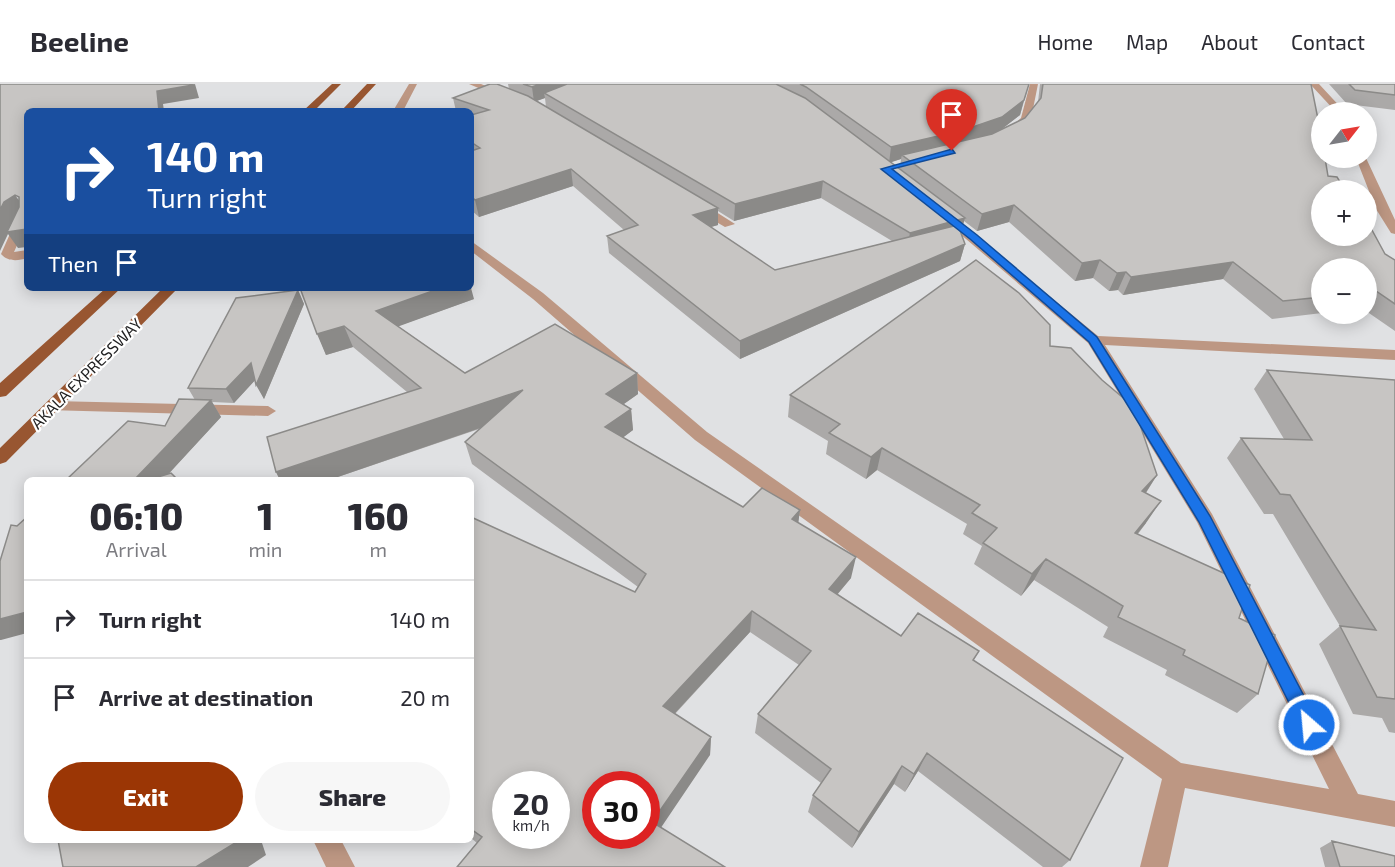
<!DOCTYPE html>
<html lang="en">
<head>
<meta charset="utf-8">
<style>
	:root { --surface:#fff; --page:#f7f7f7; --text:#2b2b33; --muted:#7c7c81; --line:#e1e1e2; --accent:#9b3605 }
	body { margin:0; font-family:"Exo 2",sans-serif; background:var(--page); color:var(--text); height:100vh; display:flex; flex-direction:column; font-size:22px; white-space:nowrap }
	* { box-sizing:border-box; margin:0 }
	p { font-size:20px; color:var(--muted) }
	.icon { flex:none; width:33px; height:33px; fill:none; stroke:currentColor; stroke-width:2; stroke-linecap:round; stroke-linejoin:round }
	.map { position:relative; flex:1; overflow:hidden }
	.details { position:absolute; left:24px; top:393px; width:450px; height:366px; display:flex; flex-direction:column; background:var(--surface); border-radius:9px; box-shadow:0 3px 15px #0003 }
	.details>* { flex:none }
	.hud { position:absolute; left:24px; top:24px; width:450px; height:183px; border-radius:9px; box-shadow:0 3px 15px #0003; background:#1a4fa0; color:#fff; overflow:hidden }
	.needle { width:39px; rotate:59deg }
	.controls { position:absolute; left:1311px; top:18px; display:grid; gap:12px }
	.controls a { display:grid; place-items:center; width:66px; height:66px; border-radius:50%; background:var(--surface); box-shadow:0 3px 15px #0003; font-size:30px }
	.speed { position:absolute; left:492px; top:687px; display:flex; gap:12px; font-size:30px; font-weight:700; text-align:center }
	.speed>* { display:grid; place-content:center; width:78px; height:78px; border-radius:50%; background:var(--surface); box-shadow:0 3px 15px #0003; line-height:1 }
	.speed small { font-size:15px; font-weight:400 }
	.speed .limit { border:9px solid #d22; background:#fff; color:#111 }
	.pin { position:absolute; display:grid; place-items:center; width:51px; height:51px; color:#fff; margin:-62px -26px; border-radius:50% 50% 50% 0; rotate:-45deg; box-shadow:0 0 6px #0007 }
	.pin .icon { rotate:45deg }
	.me { position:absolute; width:66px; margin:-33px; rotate:333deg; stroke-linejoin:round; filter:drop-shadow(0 0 4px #0008) }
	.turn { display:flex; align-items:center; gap:21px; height:126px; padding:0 24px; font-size:27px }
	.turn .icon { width:78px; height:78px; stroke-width:2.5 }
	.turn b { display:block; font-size:42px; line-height:51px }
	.then { display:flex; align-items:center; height:57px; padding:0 24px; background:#0003; gap:12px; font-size:22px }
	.eta { display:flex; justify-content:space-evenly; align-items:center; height:102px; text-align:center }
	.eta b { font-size:36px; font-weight:800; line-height:42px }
	.button { display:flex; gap:12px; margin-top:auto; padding:12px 24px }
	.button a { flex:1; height:69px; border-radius:36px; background:var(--accent); color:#fff; font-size:24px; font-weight:800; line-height:69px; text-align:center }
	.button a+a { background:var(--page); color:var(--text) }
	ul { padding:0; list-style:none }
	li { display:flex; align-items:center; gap:18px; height:78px; padding:0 24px; border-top:2px solid var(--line) }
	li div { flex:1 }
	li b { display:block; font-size:22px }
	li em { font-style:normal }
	header { display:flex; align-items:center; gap:36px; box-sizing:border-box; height:84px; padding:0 30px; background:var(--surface); border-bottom:2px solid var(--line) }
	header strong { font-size:28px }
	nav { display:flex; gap:33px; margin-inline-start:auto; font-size:21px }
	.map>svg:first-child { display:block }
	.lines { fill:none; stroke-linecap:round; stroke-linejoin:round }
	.minor { fill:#bd9783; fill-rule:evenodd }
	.major { fill:#985631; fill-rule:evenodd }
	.wall { fill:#aba9a8; fill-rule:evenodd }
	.shaded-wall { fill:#8b8a88 }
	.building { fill:#c7c5c3; stroke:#8b8a88; stroke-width:1.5; fill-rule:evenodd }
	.route { fill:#1a73e8; stroke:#114b97; stroke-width:1.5 }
	.labels { text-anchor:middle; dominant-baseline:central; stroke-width:4.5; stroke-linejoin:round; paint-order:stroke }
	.street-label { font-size:16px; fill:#1f1f20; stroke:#fff }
</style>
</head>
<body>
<header>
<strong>Beeline</strong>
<nav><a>Home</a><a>Map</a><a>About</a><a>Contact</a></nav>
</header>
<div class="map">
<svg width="1395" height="783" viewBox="0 0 1395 783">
	<rect width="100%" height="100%" fill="#e0e1e3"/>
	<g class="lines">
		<!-- minor -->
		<path class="minor" d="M409,0H417L403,27H393Z
			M469,0H481L510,12L502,14Z
			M1030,0H1038L1031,35L1016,50H1008V46L1021,34Z
			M1310,0H1319L1345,28H1336Z
			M1356,74H1366L1395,136V150L1391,149L1376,125Z
			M694,119H702L735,140L725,143L694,125Z
			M943,125L1098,252L1395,266V276L1105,261L1212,430L1358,710L1395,717V743L1185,704L1168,783H1140L1162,695L695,356L533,215L471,167V157L543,209L707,348L1181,679L1329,705L1197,438L1088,259L939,132V126Z
			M27,128V139L14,168L27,166V174C18,177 8,178 1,170L17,134Z
			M53,317L268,322L276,327L268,332L47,326L45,322L47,318Z
			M313,756H341L355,783H326Z"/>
		<!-- major -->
		<path class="major" d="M332,0H341L314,27H303Z
			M367,0H376L351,27H341Z
			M106,204H121L6,312L0,313V299Z
			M163,204H178L6,378L0,380V364Z"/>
	</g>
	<!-- wall -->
	<path class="wall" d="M508,0H1029L1020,31L1002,45L1025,34L1038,18L1040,0H1311L1328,92L1345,106L1385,170L1395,176V247L1366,227V184H1322V229L1272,235L1223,195L1123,211L1118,206L1109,207L1093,194L1075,197L1009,138L977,147L964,137L961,148L965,160L960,177L740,275L609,169L607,152L624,146L573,102L479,133L471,126V27H456L453,14L509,5ZM545,14L546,23L536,17ZM901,75L900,85L890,78ZM821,114L892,157L775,186L711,143L718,141V127L734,137Z
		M1329,0H1395V26L1347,20Z
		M300,204L474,215L398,242L465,289H637L638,310L624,320L631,325L633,346L623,353L743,423L800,426L798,439L851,494L837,511L901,552L979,567L974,576L1070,776L1062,783H1043L918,687L905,708L894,700L852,764L808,728L813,711L821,699L755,649L758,630L799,581L750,548L675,630L711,653L710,671L477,759L471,754V433L635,508L638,503L472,380L465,358L482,344L329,396H280L276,388L407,308L353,263L326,271Z
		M298,206L304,220L264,315L255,296L234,319L212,318L221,333L169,389L66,396L165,342L195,316L188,304Z
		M1050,262L1157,391L1146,409V439L1138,450L1239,534L1258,610L1237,629L1165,591L1167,586L1103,553L1108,543L1034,496L1021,512L974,480L982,462L963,450L967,440L877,386L866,395L826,370L828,357L788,333L790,311Z
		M1267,286L1395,296V649L1389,648L1382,634L1353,630L1319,560L1340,542L1273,430H1264L1227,374L1241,354L1284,355L1254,305Z
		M1332,757L1395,783H1325L1320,764Z"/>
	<!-- shaded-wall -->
	<path class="shaded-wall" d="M195,0L199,14L163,20L164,27H159L157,7Z
		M540,0H580L544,9L545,14L534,18L532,3Z
		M1024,16L1020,31L998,48L960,61L902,71L901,75L889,79L891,63Z
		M571,85L573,102L479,133L475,116Z
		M823,97L821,114L734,137L735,120Z
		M15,111L26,126L27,163L18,164L8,150L0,167V126L4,118Z
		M1014,121L1009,138L977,147L982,130Z
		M718,124V141L693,148V131Z
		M965,134L960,151L906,166L910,149Z
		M965,160L960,177L740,275V257Z
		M1100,176L1093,194L1075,197L1082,179Z
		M1233,178L1223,195L1123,211L1131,193Z
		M1126,188L1118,206L1109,207L1117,189Z
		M441,204H471L474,215L383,248L376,227Z
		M298,206L304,220L264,315L256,301Z
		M344,242L353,263L326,271L317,250Z
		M251,279L258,293L234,319L226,305Z
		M637,289L638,310L608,331L606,310Z
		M523,306L527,328L329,396H280L276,388Z
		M211,316L221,333L163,396H134Z
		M631,325L633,346L608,365L605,343Z
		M882,364L877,386L866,395L871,373Z
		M1157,391L1143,413L1142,407Z
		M1161,417L1146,439L1121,470L1135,449Z
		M800,426L797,448L792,435Z
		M856,473L851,494L824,526L829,505Z
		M1046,475L1034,496L1021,512L1032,490Z
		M752,527L750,548L664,641L663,622Z
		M27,528V549L1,556H0V535Z
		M711,653L710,671L654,754L652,738Z
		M927,669L918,687L905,708L914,690Z
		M902,682L894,700L852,764L859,748Z
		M240,756H261L266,771L248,783H196Z"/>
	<!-- building -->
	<path class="building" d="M0,0H193V1L157,7L159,27H27V145L7,148L19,123V113L15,111L4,118L0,126Z
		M490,0H497L528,12L718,124L693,131L775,186L958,141L965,160L740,257L607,152L638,141L571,85L475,116L471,112V67L480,64L471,58V31L489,26L453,14Z
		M523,0H540L532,3Z
		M567,0H776L805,14L965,134L910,149L823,97L735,120L544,9Z
		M800,0H1029L1024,16L1002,33L964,46L891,63L806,3Z
		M1043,0H1311L1322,55V74H1325L1328,92L1337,93L1345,106H1322V152H1366V135L1385,170L1395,176V220L1376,207L1366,208V184H1322V213L1283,217L1233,178L1131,193L1126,188L1117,189L1100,176L1082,179L1014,121L982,130L902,71L992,50L1025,34L1041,14Z
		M1349,0H1395V11L1355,6Z
		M976,176L1019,209L1050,241V262L1071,264L1102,296L1134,323L1157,391L1142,407L1161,417L1135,449L1250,501L1239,534L1275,551L1258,610L1183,571L1185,566L1118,533L1123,522L1046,475L1032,490L983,459L997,444L972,429L980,421L882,364L871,373L829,349L840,340L790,311Z
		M300,204H441L376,227L465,289L555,240L637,289L606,310L631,325L605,343L743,423L762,404L800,426L792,435L856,473L829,505L901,552L918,529L979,567L973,576L1123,674L1070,776L927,669L914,690L902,682L859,748L813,711L831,685L758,630L811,567L752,527L663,622L711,653L652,738L725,783H457L482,753L471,745V433L635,508L646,490L465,358L523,306L276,388L267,353L421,304L344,242L317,250ZM506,700H556V752H506ZM596,700H646V752H596Z
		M298,206L256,301L251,279L226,305L188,304L236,214Z
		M1267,286L1395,296V615L1377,613L1340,542L1376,546L1290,411L1280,410L1241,354L1312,356Z
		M179,315L211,316L134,396H66L128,337L165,342Z
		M171,389L178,396H148Z
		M27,433V528L0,535V477L11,441L17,442Z
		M58,756H240L196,783H63Z
		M1332,757L1395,772V783H1340Z"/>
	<!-- route -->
	<path class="route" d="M952,65L955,69L892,85L977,151L1097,253L1210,432L1316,635L1318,641L1316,647L1309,649L1303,647L1199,438L1089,258L970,155L881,85Z"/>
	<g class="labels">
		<!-- street labels -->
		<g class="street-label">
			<text transform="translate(86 289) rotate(-45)">AKALA EXPRESSWAY</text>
		</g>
	</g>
</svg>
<div class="controls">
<a><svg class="needle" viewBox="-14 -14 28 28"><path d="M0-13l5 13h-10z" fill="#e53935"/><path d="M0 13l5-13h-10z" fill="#7c7c81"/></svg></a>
<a>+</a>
<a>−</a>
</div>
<div class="speed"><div>20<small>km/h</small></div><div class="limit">30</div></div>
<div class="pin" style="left:952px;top:67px;background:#d93025"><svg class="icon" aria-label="arrive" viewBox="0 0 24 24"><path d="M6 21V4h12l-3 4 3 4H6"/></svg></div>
<svg class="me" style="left:1309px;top:641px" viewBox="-20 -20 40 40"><circle r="17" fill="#1a73e8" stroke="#fff" stroke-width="3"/><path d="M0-11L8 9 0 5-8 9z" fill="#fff"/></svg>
<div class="hud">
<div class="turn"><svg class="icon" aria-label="right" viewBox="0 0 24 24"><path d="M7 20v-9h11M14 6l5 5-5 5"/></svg><div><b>140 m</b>Turn right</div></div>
<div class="then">Then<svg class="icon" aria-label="arrive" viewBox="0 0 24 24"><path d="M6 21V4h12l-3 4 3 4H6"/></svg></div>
</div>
<section class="details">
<div class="eta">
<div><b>06:10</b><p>Arrival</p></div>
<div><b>1</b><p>min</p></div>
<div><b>160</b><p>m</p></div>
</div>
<ul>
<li><svg class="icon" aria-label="right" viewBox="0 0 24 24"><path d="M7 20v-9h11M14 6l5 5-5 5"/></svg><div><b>Turn right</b></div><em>140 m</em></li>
<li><svg class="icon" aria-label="arrive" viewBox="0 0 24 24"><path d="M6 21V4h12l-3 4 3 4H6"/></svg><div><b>Arrive at destination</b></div><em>20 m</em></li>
</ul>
<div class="button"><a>Exit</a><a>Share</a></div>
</section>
</div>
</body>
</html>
